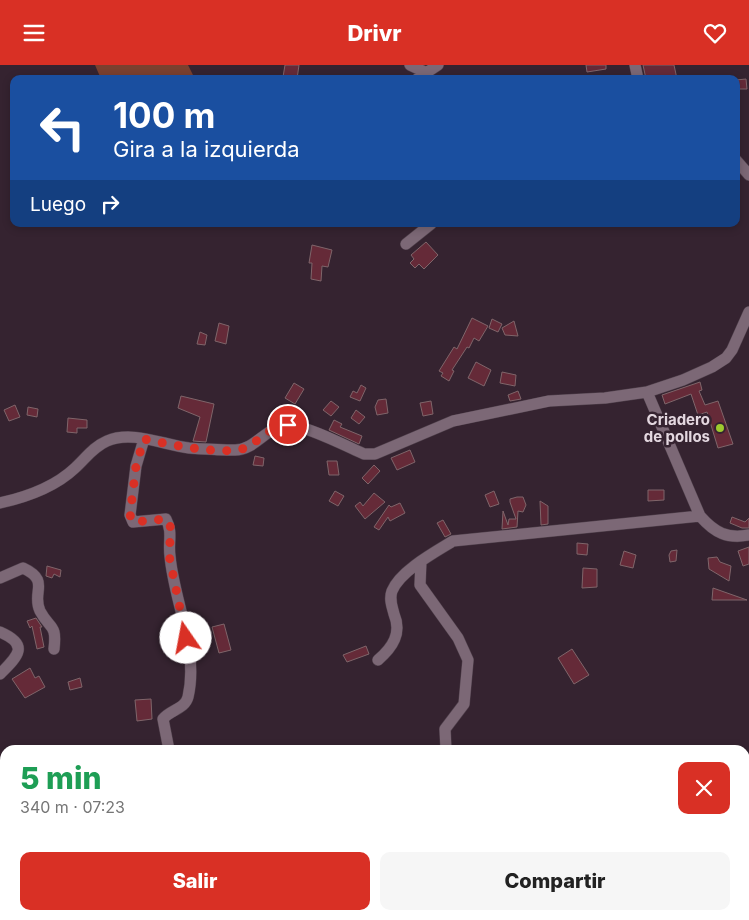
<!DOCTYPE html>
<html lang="es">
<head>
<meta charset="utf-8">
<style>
	:root { --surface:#fff; --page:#f6f6f6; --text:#222; --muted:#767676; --accent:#d93025 }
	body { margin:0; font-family:Inter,sans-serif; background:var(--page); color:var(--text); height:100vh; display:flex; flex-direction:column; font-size:19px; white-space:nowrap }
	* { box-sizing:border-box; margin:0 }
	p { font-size:16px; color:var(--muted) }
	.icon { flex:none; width:28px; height:28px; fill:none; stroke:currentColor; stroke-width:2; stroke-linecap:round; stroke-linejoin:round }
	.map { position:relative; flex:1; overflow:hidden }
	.panel { position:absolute; left:0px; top:680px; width:750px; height:175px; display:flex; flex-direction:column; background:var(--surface); border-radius:15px 15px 0 0; box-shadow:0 2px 8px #0003 }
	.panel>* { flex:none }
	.banner { position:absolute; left:10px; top:10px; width:730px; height:152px; border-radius:10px; box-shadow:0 2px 8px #0003; background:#1a4fa0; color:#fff; overflow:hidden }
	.pin { position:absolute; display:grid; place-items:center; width:42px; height:42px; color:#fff; margin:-21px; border:2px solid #fff; border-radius:50%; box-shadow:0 1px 5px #0007 }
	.me { position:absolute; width:55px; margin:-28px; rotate:348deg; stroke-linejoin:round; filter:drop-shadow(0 0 4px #0008) }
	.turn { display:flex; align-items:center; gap:18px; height:105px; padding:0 20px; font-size:22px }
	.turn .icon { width:65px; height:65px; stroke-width:2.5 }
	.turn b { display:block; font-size:35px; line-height:42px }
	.then { display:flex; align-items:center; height:48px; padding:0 20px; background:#0003; gap:10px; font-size:19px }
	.round { display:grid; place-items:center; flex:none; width:52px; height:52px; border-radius:10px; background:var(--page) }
	.summary { display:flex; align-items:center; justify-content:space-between; height:85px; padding:0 20px }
	h1 { font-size:30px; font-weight:800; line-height:38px; color:#1e9e55 }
	.primary-button { display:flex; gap:10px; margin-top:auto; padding:10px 20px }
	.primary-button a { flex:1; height:58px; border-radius:10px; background:var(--accent); color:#fff; font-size:20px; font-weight:800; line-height:58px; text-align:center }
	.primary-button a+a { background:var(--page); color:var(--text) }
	header { display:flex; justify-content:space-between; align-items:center; height:65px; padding:0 20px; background:var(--accent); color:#fff; font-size:22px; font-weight:800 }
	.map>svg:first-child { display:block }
	.green { fill:#7b402f }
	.building { fill:#652a38; stroke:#7f656a }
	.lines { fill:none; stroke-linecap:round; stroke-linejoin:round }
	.minor-casing { stroke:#50414c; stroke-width:12 }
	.minor { stroke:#7c6876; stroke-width:11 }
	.route { stroke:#d93025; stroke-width:9; stroke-dasharray:0 16.2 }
	.poi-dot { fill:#9eca2e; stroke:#352330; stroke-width:2 }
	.labels { text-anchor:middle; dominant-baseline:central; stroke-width:5; stroke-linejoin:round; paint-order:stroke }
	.poi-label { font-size:15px; font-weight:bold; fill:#e4d8e0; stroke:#352330; text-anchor:end }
</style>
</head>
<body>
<header><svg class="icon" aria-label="menu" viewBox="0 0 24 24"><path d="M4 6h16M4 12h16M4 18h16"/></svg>Drivr<svg class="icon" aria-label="heart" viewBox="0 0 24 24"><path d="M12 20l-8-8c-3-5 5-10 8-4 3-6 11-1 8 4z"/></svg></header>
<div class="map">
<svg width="749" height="855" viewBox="0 0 749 855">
	<rect width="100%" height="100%" fill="#352330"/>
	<!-- green -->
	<path class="green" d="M95,0H188L195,14H101Z"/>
	<!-- building -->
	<path class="building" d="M285,0H299L297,14L283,12Z
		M586,0H606V4L587,7Z
		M643,0H674L677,14H646Z
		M746,14L747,24H738L736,15Z
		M426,177L438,190L424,204L419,199L415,203L410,198L414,194L411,190Z
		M312,180L332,185L328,202L322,201L321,216L311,214L312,198H309Z
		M472,253L488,261L479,276L474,273L469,283L467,282L452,305L454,306L449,316L441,311L443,308L439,306L454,282L457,284Z
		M492,254L502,259L498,267L489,263Z
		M514,256L518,271L505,270L502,263Z
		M219,258L229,261L226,279L215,276Z
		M200,267L207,270L205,280L197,279Z
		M476,297L491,305L484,321L468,313Z
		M502,307L516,310L515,321L500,318Z
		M700,317L702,325L699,326L705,340L718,336L733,379L718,383L707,347L698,350L691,329L665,339L662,330Z
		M294,318L304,324L295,339L285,333Z
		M361,320L366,323L360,336L350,332L353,326L357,328Z
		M518,326L521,334L510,336L508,330Z
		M181,331L214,339L206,377L193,376L200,352L178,343Z
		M386,334L388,348L377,350L375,342L378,335Z
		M331,336L339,342L331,351L323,345Z
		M431,336L433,349L423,351L420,338Z
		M15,340L20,352L9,356L4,345Z
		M28,342L38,344L37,352L27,350Z
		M356,345L365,352L359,359L351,353Z
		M68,353L87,355V363H77V368L67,367Z
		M334,355L342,359L340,362L362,371L359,379L329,365Z
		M410,385L415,397L397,405L391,393Z
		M255,391L264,393L263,401L253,400Z
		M327,396H337L339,410H329Z
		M374,400L380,406L368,419L362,413Z
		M648,425H664V435L648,436Z
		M335,426L344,431L338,441L329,436Z
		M494,426L499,439L490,442L485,430Z
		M374,428L385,437L365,454L355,441L360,437L363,441Z
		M517,432H523L526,440L523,447L518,446L517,462L502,464L503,446L508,460L509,454H516L510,437V434Z
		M540,436L548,441V459L541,460Z
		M400,438L405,448L390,456L388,452L379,465L374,462L389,440L391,442Z
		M732,452L745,457L749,453V463H742L730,458Z
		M443,455L451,469L445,472L437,458Z
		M577,478L588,479L587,490L577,489Z
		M749,482V499L743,501L738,486Z
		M677,485L676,496L670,497L669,490L671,486Z
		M624,486L636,490L633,503L620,500Z
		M717,492L720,497L731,501L729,516L709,504L708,493Z
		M47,501L61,505L60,512L54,509L52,513L46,511Z
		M583,503L597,504V522L582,523Z
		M713,523L747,535H712Z
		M36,553L42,562H40L44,582L37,584L32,561L30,563L27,556Z
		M224,559L231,585L219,588L212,562Z
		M366,581L369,589L347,597L343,590Z
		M572,584L589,610L574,619L558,593Z
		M30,603L35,613L39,611L45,622L25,633L12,614Z
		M80,613L82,622L70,625L68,617Z
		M151,634L152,654L137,656L135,635Z"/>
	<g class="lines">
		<!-- minor casing -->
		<g class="minor-casing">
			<path id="minor" d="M410,0L427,8
				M635,0L638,14
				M417,14L438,0
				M736,95L749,110
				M406,179L431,159
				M647,327L700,451C715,468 727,474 749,470
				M144,374L136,401L130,450L133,457L166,454C173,467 168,477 170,491C174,537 199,585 188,632C185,644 170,645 163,654L169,685
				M0,438C27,432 55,422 75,403C86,393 93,382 107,376C132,365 164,380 189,383C205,384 220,385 235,385C256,385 267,360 289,360C307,361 346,381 364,389H375L453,356L549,336L605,333L647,327L683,315L712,302L726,293L732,285L749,247
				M421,496L420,520L458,573L468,595L464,639L445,664L446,685
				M0,513L23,503C51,516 31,527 40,546C50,565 57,558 54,584
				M0,567C30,580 18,591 0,609
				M378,595C393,582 402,568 394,549C392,541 389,534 392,526C400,506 435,487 453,476L700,451
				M0,722L5,721
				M409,850L413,855"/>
		</g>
		<!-- minor -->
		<use href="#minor" class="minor"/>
	</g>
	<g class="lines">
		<!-- route -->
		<path class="route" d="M186,573L169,490L171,463L166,454L133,457L130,450L136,401L144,374C168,379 226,392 248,382C253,380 256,376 260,372C268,366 278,362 288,360"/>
	</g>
	<!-- markers -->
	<circle class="poi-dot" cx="720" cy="363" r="5"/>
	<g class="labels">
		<!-- poi labels -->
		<g class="poi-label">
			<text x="710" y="354">Criadero<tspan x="710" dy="17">de pollos</tspan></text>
		</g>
	</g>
</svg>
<div class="pin" style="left:288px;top:360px;background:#d93025"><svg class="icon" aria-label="arrive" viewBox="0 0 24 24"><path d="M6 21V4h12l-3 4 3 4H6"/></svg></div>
<svg class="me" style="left:186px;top:573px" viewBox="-20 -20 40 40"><circle r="19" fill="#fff"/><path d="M0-13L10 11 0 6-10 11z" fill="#d93025"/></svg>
<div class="banner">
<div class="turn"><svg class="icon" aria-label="left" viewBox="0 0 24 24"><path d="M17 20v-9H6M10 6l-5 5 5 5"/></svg><div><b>100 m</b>Gira a la izquierda</div></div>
<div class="then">Luego<svg class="icon" aria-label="right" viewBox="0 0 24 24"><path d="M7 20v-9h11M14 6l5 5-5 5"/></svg></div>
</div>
<section class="panel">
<div class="summary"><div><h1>5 min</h1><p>340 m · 07:23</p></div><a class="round" style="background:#d93025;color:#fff"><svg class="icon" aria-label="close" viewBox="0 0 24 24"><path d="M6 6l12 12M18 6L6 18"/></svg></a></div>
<div class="primary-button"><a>Salir</a><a>Compartir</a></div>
</section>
</div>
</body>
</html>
